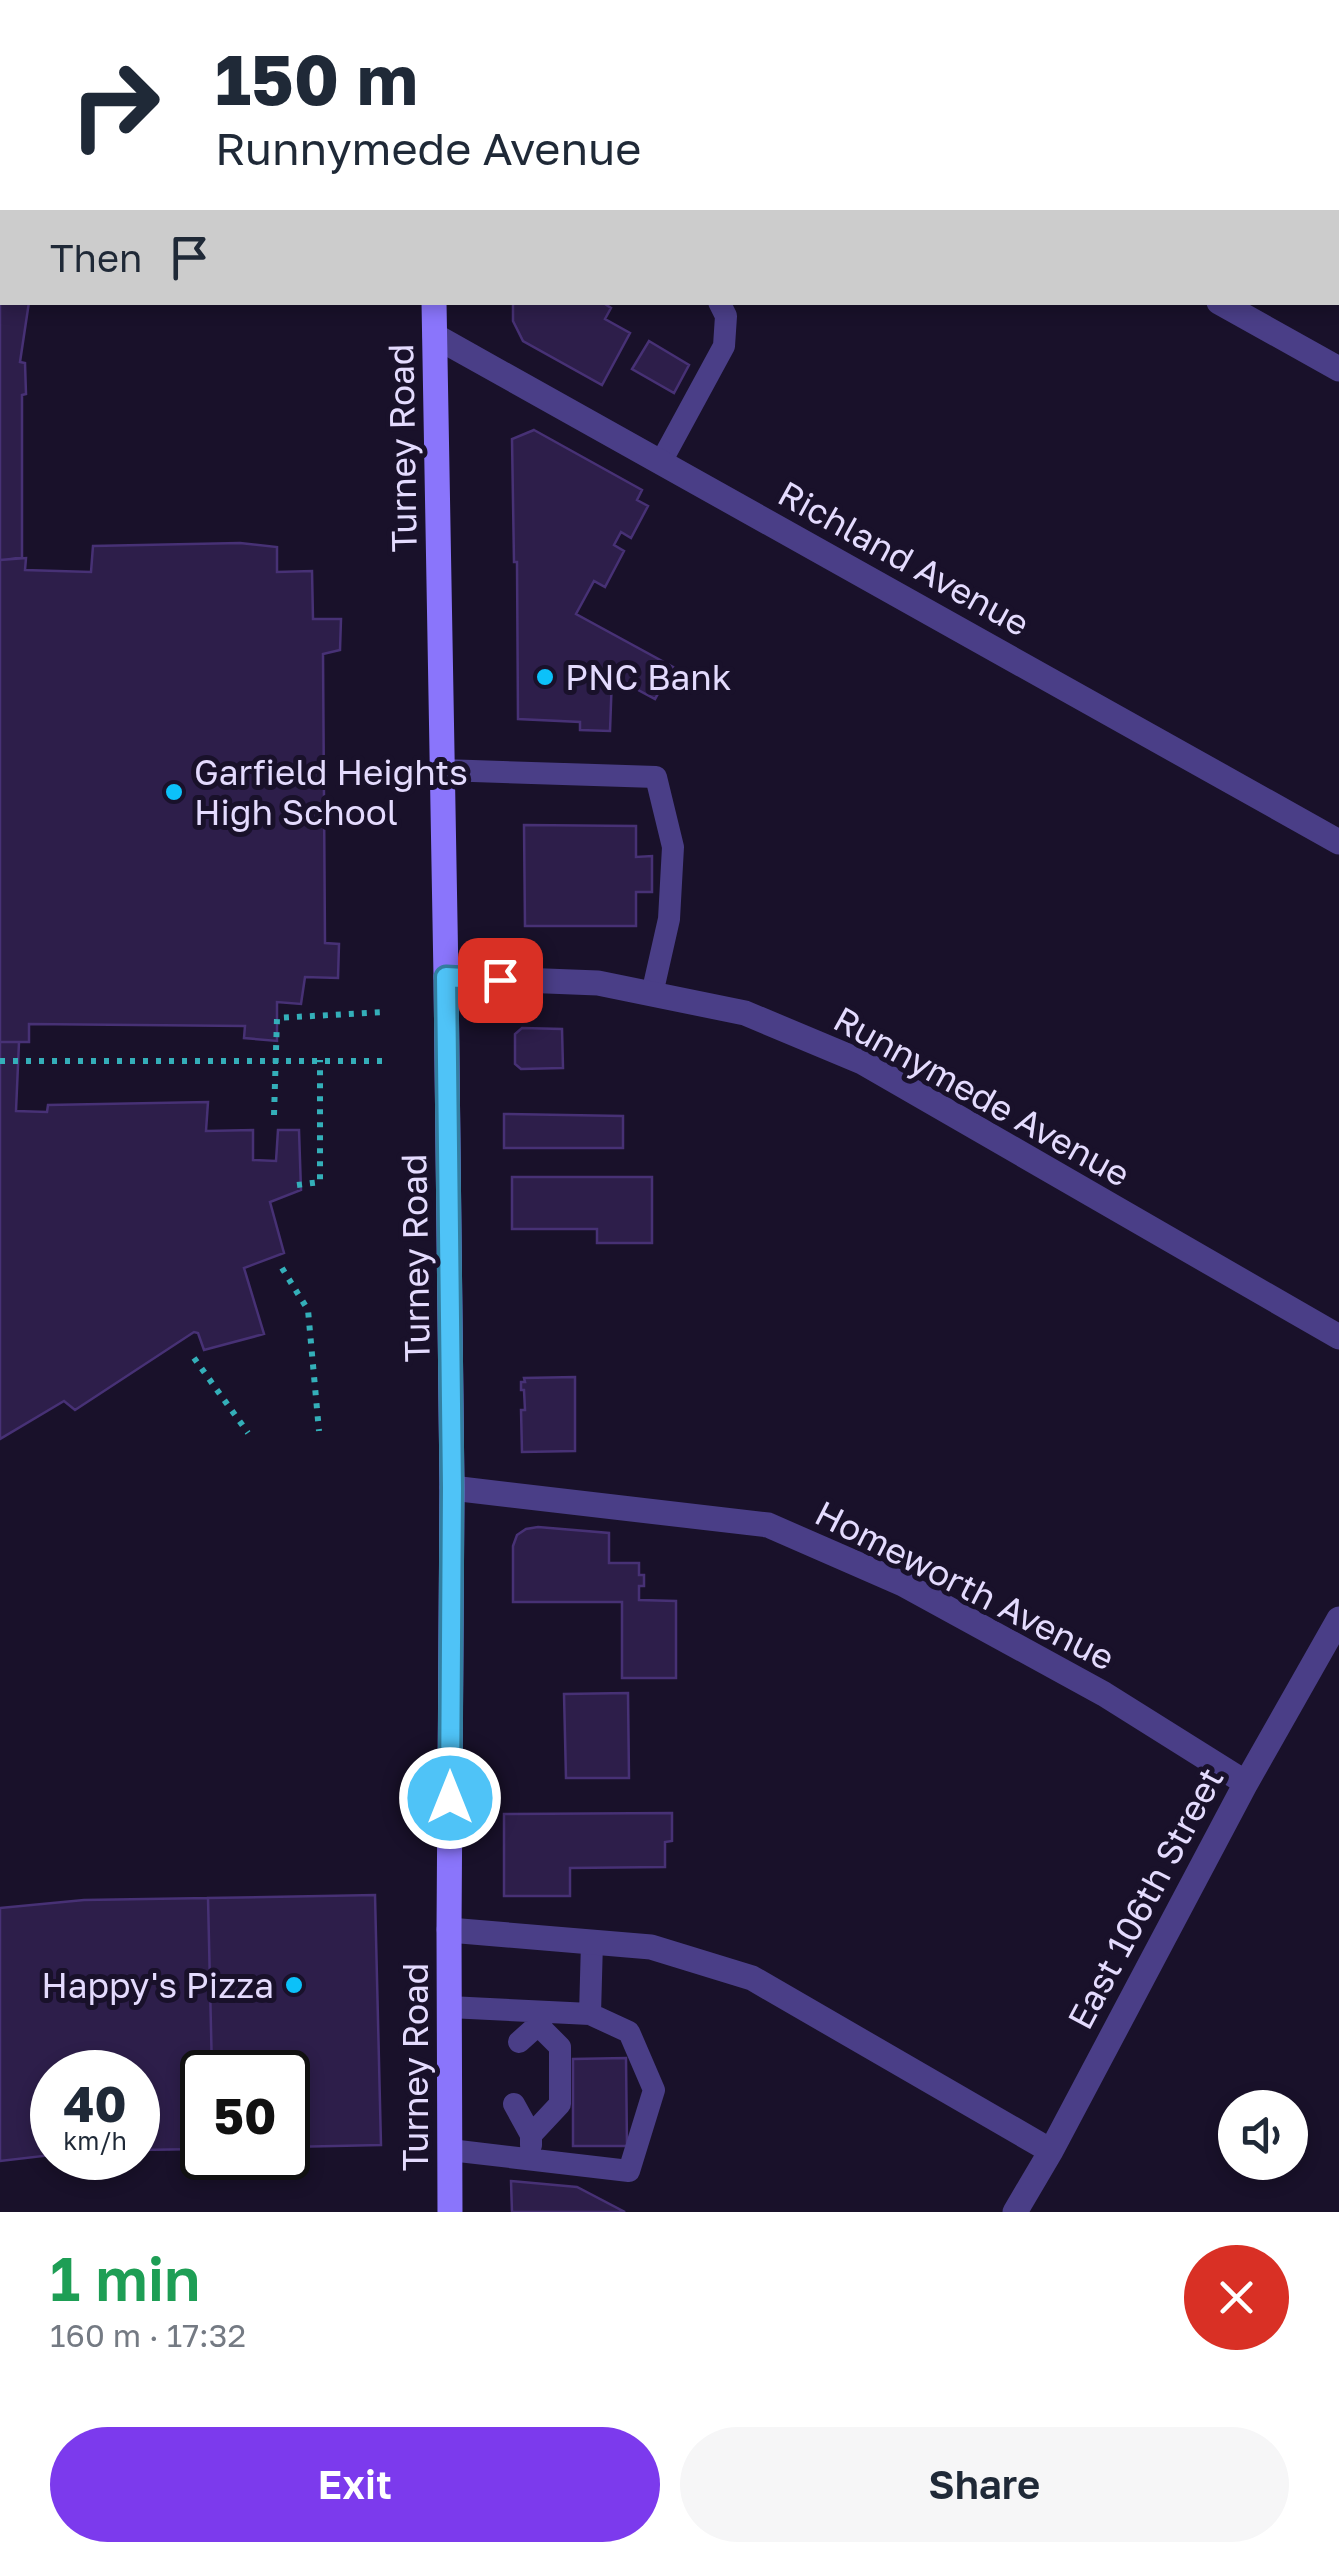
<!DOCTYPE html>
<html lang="en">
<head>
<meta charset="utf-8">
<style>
	:root { --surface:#fff; --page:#f6f6f7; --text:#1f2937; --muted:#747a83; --accent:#7c3aed }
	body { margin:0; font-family:"Golos Text",sans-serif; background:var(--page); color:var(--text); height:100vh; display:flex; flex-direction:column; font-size:38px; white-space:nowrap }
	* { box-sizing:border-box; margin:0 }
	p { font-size:32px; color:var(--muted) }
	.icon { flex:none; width:55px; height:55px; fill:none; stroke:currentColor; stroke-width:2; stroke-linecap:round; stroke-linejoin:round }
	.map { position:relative; height:2212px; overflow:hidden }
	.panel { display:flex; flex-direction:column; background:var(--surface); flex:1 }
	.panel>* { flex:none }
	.banner { position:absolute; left:0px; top:0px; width:1340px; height:305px; box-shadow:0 5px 15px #0003; background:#fff; color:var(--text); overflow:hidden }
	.controls { position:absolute; left:1218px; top:2090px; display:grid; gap:20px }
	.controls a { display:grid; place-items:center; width:90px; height:90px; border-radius:50%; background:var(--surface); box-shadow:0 5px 15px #0003; font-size:50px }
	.speed { position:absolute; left:30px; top:2050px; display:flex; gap:20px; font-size:50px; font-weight:700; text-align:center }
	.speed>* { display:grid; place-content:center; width:130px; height:130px; border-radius:50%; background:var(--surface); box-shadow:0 5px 15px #0003; line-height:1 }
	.speed small { font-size:25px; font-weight:400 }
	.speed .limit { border:5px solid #111; border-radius:15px; background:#fff; color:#111 }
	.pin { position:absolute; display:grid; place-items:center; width:85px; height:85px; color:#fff; margin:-42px; border-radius:20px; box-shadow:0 5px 15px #0006 }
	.me { position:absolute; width:110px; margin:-55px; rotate:0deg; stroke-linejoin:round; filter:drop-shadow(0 0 8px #0008) }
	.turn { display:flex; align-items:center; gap:35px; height:210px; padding:0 50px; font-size:45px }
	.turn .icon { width:130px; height:130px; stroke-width:2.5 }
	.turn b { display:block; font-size:70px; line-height:85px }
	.then { display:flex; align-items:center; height:95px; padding:0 50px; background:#0003; gap:20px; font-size:38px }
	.round { display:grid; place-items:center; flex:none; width:105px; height:105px; border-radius:52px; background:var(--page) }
	.overview { display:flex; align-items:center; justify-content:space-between; height:170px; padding:0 50px }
	h1 { font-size:60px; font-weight:600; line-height:75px; color:#1e9e55 }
	.button { display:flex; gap:20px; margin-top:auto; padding:20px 50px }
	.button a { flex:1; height:115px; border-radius:60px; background:var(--accent); color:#fff; font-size:40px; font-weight:600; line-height:115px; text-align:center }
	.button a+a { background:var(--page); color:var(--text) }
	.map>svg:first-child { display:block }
	.building { fill:#2d1e4a; stroke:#473175; stroke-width:2.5 }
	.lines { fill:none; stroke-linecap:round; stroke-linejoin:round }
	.path { stroke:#34afb9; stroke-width:6; stroke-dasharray:5 8; stroke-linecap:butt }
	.lane { stroke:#4a3e87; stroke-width:22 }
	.street { stroke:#4a3e87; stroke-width:25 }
	.secondary { stroke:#8a75fb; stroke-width:25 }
	.route-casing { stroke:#337fa1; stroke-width:25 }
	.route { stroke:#4fc3f7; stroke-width:18 }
	.poi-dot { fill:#0cc1f9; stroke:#19112a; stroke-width:4 }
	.labels { text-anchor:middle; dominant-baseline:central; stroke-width:10; stroke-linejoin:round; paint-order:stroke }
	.street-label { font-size:35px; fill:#e4dbfe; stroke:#19112a }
	.poi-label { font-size:35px; fill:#e4dbfe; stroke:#19112a; text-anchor:start }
</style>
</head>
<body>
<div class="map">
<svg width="1339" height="2212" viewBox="0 0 1339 2212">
	<rect width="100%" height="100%" fill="#19112a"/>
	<!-- building -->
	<path class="building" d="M209,0H361V2H222Z
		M511,0H617L616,2H511Z
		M0,59H2V118L0,133Z
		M0,296L2,297V302H29L20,362L25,363L26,394L22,395V558L0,560Z
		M513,302H602L611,308L605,319L630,333L602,385L523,341L513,321Z
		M649,341L689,365L674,393L632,369Z
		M534,430L642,490L637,500L648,506L631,538L621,532L614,545L624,551L605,587L594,581L576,614L673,667L655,699L612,676L610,731L580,730V722L518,719L517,562H514L512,439Z
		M240,543L277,547V572L312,571L313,619H341L340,650L323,654L325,943L339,944L338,978L305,977L301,1004L277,1002V1041L244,1038L245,1026L29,1024V1042H0V560L26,558L25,570L91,572L93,546Z
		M524,825L636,826V857L652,856V892H636V926H525Z
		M522,1028L562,1029L563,1068L521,1069L515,1064V1034Z
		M0,1042H19L16,1111L47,1112L48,1105L208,1102L206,1131L253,1130V1160L276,1161L278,1130H299L301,1190L270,1202L284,1253L244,1268L264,1334L204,1350L198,1333L194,1332L75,1410L64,1401L0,1439Z
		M504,1114L623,1116V1148H504Z
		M512,1177H652V1243H597V1229H512Z
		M575,1377V1451L522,1452L521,1410H525L524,1390H521V1382H525L524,1378Z
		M538,1527L609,1533V1563H639V1575H644V1586H639V1600L676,1601V1678H622V1602H513V1546L517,1535L526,1529Z
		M628,1693L629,1778H566L564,1694Z
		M672,1813V1841L665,1842V1867L570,1868V1896H504V1814Z
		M375,1895L381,2145L288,2147V2072H212L208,1898Z
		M208,1898L212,2072H202V2149L138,2150V2072H52V2155L0,2161V1908L84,1900Z
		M626,2058L627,2146H573V2059Z
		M511,2181L577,2187L625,2212H512Z"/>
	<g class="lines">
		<!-- path -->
		<path class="path" d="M0,1061H385
			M274,1115L277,1018L383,1012
			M297,1185L320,1182V1060
			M282,1268L308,1310L319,1431
			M194,1358L248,1433"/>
		<!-- lane -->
		<path class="lane" d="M661,462L724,346L726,316L719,302
			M443,770L656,777L673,847L669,919L652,994
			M449,2007L590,2014
			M519,2042L538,2025L539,2012
			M514,2104L531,2135V2145
			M531,2135L560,2104V2047L538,2025
			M450,2150L629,2171L654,2090L629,2032L590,2014L592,1942"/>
		<!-- street -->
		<path class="street" d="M677,0L682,2
			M1219,302L1339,369
			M435,336L1339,842
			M446,977L598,983L745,1013L862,1062L1339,1337
			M452,1488L768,1525L903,1584L1104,1694L1246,1783
			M449,1930L651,1947L752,1978L1051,2151
			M1015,2212L1051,2151L1246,1783L1339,1619"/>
		<!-- secondary -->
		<path class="secondary" d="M432,2V0
			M434,302L446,977L452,1488L449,1930L450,2212"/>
	</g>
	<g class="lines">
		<!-- route casing -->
		<g class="route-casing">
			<path id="route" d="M450,1798L452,1488L446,977L500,980"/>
		</g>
		<!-- route -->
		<use href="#route" class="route"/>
	</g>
	<!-- markers -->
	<g class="poi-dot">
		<circle cx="545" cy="677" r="10"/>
		<circle cx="174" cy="792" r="10"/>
		<circle cx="294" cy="1985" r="10"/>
	</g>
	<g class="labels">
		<!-- street labels -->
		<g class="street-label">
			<text transform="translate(402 448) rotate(-91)">Turney Road</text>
			<text transform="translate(904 558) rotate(29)">Richland Avenue</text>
			<text transform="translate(982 1096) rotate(29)">Runnymede Avenue</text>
			<text transform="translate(415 1258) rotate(-91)">Turney Road</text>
			<text transform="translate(965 1585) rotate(27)">Homeworth Avenue</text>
			<text transform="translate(1145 1898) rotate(-62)">East 106th Street</text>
			<text transform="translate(415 2067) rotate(-90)">Turney Road</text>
		</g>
		<!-- poi labels -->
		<g class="poi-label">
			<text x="565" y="677">PNC Bank</text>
			<text x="194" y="772">Garfield Heights<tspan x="194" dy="40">High School</tspan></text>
			<text x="274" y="1985" text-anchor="end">Happy's Pizza</text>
		</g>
	</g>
</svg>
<div class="controls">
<a><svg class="icon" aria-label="sound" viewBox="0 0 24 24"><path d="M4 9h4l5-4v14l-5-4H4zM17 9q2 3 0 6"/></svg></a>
</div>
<div class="speed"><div>40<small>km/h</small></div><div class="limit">50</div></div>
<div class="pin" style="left:500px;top:980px;background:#d93025"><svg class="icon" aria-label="arrive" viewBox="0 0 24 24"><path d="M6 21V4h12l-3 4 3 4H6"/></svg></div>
<svg class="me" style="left:450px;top:1798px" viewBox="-20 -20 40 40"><circle r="17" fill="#4fc3f7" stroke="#fff" stroke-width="3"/><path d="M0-11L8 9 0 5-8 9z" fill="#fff"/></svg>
<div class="banner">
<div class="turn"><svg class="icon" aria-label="right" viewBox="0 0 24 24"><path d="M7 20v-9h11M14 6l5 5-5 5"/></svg><div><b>150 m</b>Runnymede Avenue</div></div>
<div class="then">Then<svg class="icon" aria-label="arrive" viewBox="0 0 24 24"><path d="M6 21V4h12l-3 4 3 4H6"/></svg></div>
</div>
</div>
<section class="panel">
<div class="overview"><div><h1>1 min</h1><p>160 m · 17:32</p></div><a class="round" style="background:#d93025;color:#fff"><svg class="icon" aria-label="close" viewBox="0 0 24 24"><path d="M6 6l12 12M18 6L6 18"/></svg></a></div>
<div class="button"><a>Exit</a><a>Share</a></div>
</section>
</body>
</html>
